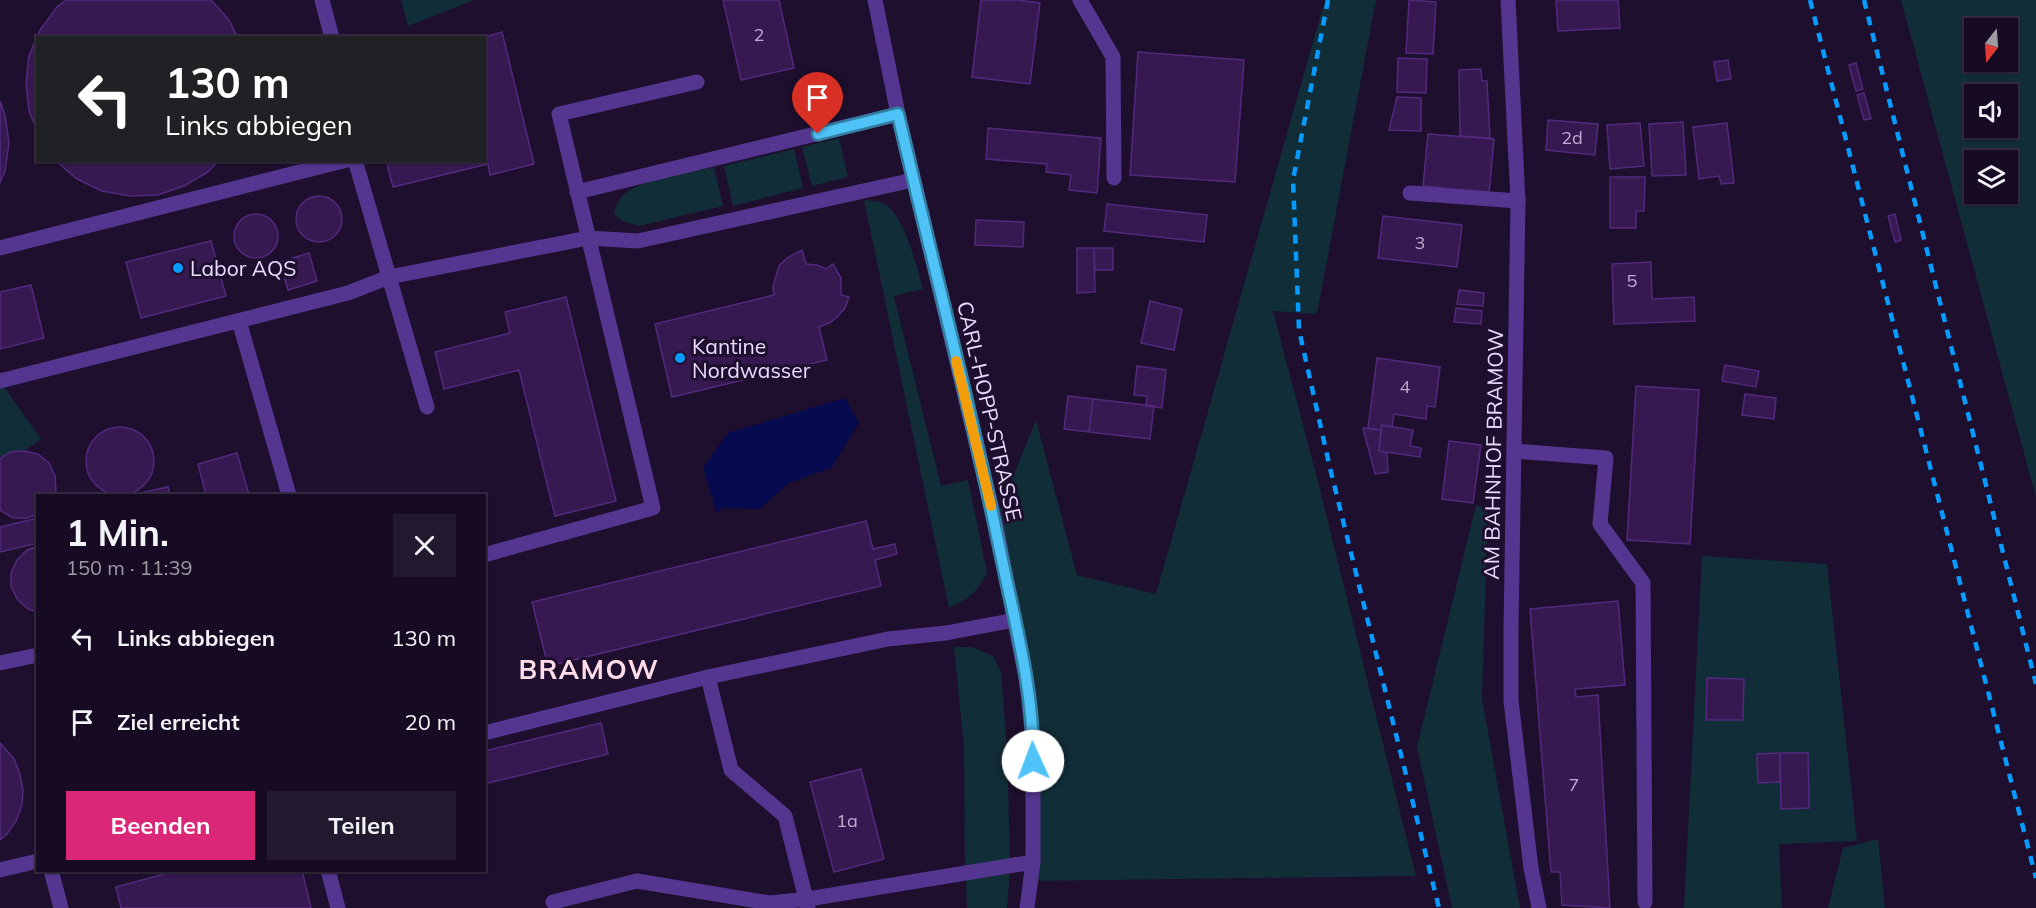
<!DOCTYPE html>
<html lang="de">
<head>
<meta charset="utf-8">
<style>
	:root { --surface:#160b22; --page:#23192f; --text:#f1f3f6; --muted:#9e9ba5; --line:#352b40; --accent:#db2777 }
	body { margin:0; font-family:Mulish,sans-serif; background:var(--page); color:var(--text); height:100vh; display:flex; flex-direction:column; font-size:22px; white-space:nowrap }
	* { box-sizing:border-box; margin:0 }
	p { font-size:20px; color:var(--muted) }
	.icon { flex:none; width:33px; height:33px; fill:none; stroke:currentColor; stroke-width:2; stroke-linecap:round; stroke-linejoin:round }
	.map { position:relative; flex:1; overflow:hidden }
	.side { position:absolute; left:36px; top:494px; width:450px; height:378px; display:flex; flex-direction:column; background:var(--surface); border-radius:0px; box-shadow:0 2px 4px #0004,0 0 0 2px var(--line) }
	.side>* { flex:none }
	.top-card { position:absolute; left:36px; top:36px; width:450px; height:126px; border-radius:0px; box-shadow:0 2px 4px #0004,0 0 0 2px var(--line); background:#202124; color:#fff; overflow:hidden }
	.needle { width:39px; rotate:197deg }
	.buttons { position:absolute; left:1964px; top:18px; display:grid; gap:12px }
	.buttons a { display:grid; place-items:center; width:54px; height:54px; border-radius:0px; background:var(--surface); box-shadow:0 2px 4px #0004,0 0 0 2px var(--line); font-size:30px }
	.pin { position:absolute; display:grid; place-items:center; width:51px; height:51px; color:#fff; margin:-62px -26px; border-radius:50% 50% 50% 0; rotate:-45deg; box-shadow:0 0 6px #0007 }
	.pin .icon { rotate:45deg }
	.me { position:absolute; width:66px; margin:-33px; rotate:358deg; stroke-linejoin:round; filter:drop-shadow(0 0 4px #0008) }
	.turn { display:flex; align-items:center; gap:21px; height:126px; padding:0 30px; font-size:27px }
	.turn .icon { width:78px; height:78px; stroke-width:2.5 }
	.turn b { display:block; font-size:42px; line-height:51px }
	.round { display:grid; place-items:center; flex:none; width:63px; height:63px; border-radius:0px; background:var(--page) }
	.head { display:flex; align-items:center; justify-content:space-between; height:102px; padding:0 30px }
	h1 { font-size:36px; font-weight:700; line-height:45px }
	.primary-button { display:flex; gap:12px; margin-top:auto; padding:12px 30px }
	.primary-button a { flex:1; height:69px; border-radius:0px; background:var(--accent); color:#fff; font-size:24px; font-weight:700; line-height:69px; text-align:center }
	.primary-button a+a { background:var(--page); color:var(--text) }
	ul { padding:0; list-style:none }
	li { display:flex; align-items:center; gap:18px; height:84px; padding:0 30px }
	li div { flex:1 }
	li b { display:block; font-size:22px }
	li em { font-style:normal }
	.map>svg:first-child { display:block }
	.green { fill:#112d38; fill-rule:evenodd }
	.water { fill:#060a4f }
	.building { fill:#351950; stroke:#53297e; stroke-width:1.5 }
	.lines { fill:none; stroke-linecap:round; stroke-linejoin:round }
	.service { stroke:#543690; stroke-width:15 }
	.minor { stroke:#543690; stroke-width:15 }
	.tertiary { stroke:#543690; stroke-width:15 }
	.rail { stroke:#079bff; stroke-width:4.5; stroke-dasharray:9 8; stroke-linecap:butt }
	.route-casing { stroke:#337fa1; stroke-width:15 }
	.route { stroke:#4fc3f7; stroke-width:10 }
	.slow { stroke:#f59e0b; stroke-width:10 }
	.poi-dot { fill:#079bff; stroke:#1d0f2d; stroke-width:2 }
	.labels { text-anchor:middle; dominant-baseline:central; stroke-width:6; stroke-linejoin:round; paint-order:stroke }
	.number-label { font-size:18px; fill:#bdaad3 }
	.poi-label { font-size:21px; fill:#eadbff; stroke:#1d0f2d; text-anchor:start }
	.street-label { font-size:21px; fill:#eadbff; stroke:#1d0f2d }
	.district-label { font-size:27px; font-weight:bold; letter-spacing:1.5px; fill:#ffdde8; stroke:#1d0f2d }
</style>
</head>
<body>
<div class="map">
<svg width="2036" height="908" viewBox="0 0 2036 908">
	<rect width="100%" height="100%" fill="#1d0f2d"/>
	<!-- green -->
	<path class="green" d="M401,0H474L408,26Z
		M1325,0H1376L1317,314L1273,311L1317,478L1416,876L1031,881L1033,741L995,522L1036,420L1077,575L1156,594Z
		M1901,0H2036V497ZM1974,28H2007V62H1974ZM1974,94H2007V128H1974ZM1974,160H2007V194H1974Z
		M839,138L848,177L812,186L802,147Z
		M794,149L803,188L733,206L724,166Z
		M714,167L723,206L639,226L623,221L614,214C616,206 618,199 625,194C640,179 692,172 714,167Z
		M864,200C869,201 878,201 883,203C904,213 917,268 923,289L894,296L941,486L968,480L987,572C978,592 969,599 949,608Z
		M0,381L41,439L24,451L10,452L0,459Z
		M1476,505L1488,509L1482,699L1520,908H1452L1417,747Z
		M1702,556L1827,564L1857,841L1779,844L1782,908H1684Z
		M954,647H972L993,656L1001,672L1007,748L1010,859L965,870L964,748Z
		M1878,839L1885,908H1828L1843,848Z
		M1010,871L1007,908H967L966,880Z"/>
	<!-- water -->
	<path class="water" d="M845,398L859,423L831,468L789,483L760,509L723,508L717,513L703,468L728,433Z"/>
	<!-- building -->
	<path class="building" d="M66,0H211L229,20L238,38H38V133L29,111L26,83L29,56L40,30L57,7Z
		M723,0H779L794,68L741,80Z
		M981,0H1018L1040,3L1030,84L972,77Z
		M1409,0L1436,2L1433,54L1406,53Z
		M1556,0H1618L1620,28L1558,31Z
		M502,32L534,164L490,175L488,164L393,187L386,160H484V38H482Z
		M1138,52L1244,60L1235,182L1130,175Z
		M1398,58L1427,59L1426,93L1397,92Z
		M1728,60L1731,79L1717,81L1714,62Z
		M1856,63L1863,89L1856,91L1849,65Z
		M1481,69L1482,81H1487L1490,138L1460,136L1459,70Z
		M1864,93L1871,119L1864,120L1857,95Z
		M1397,97L1421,98V131L1389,130Z
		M0,101L5,115L9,143L5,171L0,183Z
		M1548,120L1598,124L1595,155L1546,150Z
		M1683,122L1686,175L1652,176L1649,124Z
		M1640,123L1644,166L1610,169L1607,125Z
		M1727,123L1734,183L1721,184L1719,176L1699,179L1693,127Z
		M988,128L1101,138L1097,193L1069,190L1071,175L1046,172L1047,164L986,159Z
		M1428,134L1494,139L1489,193L1423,186Z
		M55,160H219L208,172L184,186L158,195L130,196L102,191L77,179Z
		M1610,177H1645L1644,211H1636V228H1610Z
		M296 219a23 23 0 1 1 46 0a23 23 0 1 1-46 0Z
		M1107,204L1207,215L1204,242L1104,231Z
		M1895,214L1901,240L1895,242L1888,216Z
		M234 236a22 22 0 1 1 44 0a22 22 0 1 1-44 0Z
		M1383,216L1462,225L1457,267L1378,258Z
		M976,220L1024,222L1023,247L975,245Z
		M211,241L226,296L141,318L126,262Z
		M1077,248H1094L1095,292L1077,293Z
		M1094,248H1113V270H1095Z
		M802,250L806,264L817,265L826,269L833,264L841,278V295L849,297L845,308L838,316L831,322L819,327L827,360L672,397L655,324L774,295L773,286L779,266L787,258Z
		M309,253L317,281L288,290L280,262Z
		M1651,262L1652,299L1694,297L1695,321L1614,324L1612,264Z
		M31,285L44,338L0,349V292Z
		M1459,290L1484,293L1483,306L1457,304Z
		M566,297L616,501L555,516L519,370L444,389L435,352L510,333L505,312Z
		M1150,301L1182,309L1174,350L1141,343Z
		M1456,308L1482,311L1481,324L1454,322Z
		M1377,358L1440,367L1435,407L1427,406L1426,419L1394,414L1392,427L1382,425L1381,430L1368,428Z
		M1725,365L1759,371L1756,387L1722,381Z
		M1137,366L1166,370L1162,408L1146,406L1147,396L1134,395Z
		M1636,386L1699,390L1690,544L1627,540Z
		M1745,394L1776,398L1774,419L1742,415Z
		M1068,396L1093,399L1089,432L1064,429Z
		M1093,399L1154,406L1150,439L1089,432Z
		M1382,425L1413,430L1410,446L1421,448L1420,457L1379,451Z
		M86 461a34 34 0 1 1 68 0a34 34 0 1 1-68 0Z
		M1363,428L1381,430L1379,451L1387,453L1388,472L1375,474Z
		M1449,441L1481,445L1473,503L1442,499Z
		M24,451L38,454L49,463L55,476L56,490L54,495H38V514L27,518H13L0,510V459L10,452Z
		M237,453L249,495H206L198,464Z
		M168,487L170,495H132Z
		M38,518V543L0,552V527Z
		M866,521L873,549L895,544L897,554L875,560L881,586L548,666L532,602Z
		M38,546V612L28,609L18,600L11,587V573L17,560L27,550Z
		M1618,601L1625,685L1575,689L1576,697L1598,695L1610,908L1562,905L1560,872H1551L1530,609Z
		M1707,678L1744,679L1743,720H1706Z
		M601,723L608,754L484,784V751Z
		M0,743L14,759L20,774L23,790L22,805L16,821L7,834L0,840Z
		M1780,753H1808L1809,808L1781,809Z
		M1780,753V782L1758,783L1757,754Z
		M861,769L884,859L834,872L810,782Z
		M179,870H302L311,908H121L116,887Z"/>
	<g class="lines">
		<!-- service -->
		<path class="service" d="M322,0L332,38
			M1080,0L1113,57L1114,178
			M355,160L427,407
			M577,192L898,114
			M1410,193L1518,201
			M0,248L347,160
			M239,321L289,495
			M0,381L348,293L389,277L588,238L638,241L913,180
			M1514,451L1606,458L1600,524L1643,583L1645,902
			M484,555L653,508L559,114L697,82
			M0,663L38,655
			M708,677L731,770L785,816L808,907
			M484,733L708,677L888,639L946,633L1015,620
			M0,870L38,861
			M51,870L61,908
			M328,870L338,908
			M553,902L637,881L770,903L808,899L1033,862"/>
		<!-- minor -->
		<path class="minor" d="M1508,0L1518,201L1511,627V701L1531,868L1539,908"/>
		<!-- tertiary -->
		<path class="tertiary" d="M875,0L898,114L995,522L1027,683L1033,741V862L1027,908"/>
		<!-- rail -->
		<path class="rail" d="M1328,0L1293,180L1299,330L1330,468L1439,908
			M1810,0L2036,878
			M1864,0L2036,684"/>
	</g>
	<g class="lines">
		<!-- route casing -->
		<g class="route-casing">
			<path id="route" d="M818,134L898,114C932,261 971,408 1001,555C1015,623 1034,692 1033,761"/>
		</g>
		<!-- route -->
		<use href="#route" class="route"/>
		<!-- slow -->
		<path class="slow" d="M956,361L991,506"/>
	</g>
	<!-- markers -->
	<g class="poi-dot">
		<circle cx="178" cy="268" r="6"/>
		<circle cx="680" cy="358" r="6"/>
	</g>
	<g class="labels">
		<!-- number labels -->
		<g class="number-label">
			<text x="759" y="34">2</text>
			<text x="1572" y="137">2d</text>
			<text x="1420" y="242">3</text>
			<text x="1632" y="280">5</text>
			<text x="1405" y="386">4</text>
			<text x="1574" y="784">7</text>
			<text x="847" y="820">1a</text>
		</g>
		<!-- poi labels -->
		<g class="poi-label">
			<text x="190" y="268">Labor AQS</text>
			<text x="692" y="346">Kantine<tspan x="692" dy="24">Nordwasser</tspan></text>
		</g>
		<!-- street labels -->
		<g class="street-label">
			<text transform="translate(990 411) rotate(77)">CARL-HOPP-STRASSE</text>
			<text transform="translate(1493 454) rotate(-89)">AM BAHNHOF BRAMOW</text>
		</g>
		<!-- district labels -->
		<g class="district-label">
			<text x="589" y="669">BRAMOW</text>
		</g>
	</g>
</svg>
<div class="buttons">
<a><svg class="needle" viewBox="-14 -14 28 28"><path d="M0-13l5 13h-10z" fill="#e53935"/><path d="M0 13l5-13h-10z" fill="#9e9ba5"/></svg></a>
<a><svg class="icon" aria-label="sound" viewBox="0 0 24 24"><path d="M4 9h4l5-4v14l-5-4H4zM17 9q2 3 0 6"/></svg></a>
<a><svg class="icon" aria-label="layers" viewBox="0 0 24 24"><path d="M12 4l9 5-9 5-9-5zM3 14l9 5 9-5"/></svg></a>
</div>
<div class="pin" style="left:818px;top:134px;background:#d93025"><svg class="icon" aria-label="arrive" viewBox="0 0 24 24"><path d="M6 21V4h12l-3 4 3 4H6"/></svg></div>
<svg class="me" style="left:1033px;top:761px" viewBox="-20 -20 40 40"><circle r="19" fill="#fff"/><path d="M0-13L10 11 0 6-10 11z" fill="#4fc3f7"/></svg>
<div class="top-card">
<div class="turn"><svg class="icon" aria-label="left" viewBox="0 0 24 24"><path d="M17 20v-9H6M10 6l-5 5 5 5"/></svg><div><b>130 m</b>Links abbiegen</div></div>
</div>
<section class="side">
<div class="head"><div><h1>1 Min.</h1><p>150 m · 11:39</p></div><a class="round"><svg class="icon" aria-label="close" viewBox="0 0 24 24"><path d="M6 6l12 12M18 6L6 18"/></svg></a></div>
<ul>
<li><svg class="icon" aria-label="left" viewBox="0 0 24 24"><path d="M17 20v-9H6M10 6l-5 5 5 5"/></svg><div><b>Links abbiegen</b></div><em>130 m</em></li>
<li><svg class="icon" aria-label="arrive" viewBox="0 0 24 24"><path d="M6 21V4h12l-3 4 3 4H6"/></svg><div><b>Ziel erreicht</b></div><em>20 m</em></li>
</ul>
<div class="primary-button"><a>Beenden</a><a>Teilen</a></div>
</section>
</div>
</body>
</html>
